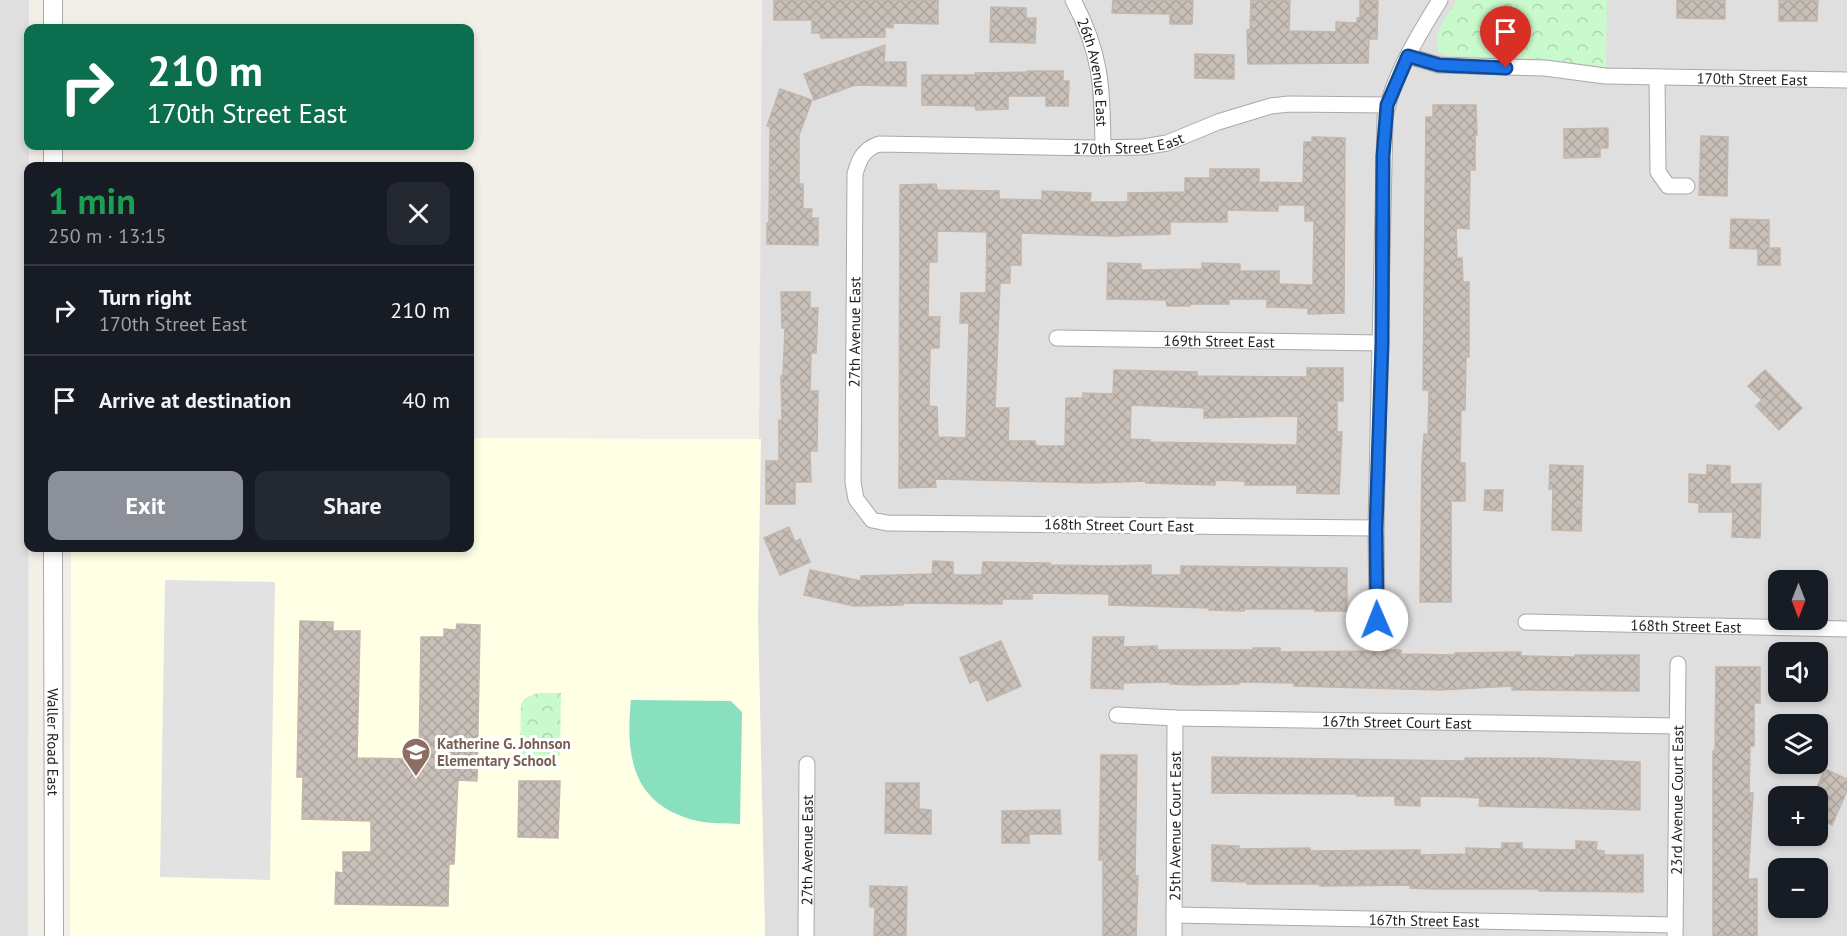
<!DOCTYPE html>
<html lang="en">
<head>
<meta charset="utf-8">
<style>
	:root { --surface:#171b24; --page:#242831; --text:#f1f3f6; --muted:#9ea1a6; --line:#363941; --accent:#8c9099 }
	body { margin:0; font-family:"PT Sans",sans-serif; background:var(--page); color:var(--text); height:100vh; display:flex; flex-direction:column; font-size:22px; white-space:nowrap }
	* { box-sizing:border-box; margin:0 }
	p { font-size:20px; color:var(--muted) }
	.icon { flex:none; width:33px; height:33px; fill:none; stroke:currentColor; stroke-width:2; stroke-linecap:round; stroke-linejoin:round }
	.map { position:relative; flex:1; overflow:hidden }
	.details { position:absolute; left:24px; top:162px; width:450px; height:390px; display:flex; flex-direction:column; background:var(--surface); border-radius:12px; box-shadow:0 3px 9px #0003 }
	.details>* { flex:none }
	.guide { position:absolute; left:24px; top:24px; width:450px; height:126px; border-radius:12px; box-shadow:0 3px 9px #0003; background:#0b6e4f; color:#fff; overflow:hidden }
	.needle { width:39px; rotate:180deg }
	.tools { position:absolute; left:1768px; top:570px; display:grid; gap:12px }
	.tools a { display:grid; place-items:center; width:60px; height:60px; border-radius:12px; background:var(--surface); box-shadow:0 3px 9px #0003; font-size:30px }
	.pin { position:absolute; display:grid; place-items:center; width:51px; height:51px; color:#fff; margin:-62px -26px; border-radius:50% 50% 50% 0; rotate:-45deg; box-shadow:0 0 6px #0007 }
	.pin .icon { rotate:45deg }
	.me { position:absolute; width:66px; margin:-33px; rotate:359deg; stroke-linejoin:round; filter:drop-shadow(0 0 4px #0008) }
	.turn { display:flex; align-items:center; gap:21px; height:126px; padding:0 24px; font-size:27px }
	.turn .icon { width:78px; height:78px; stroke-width:2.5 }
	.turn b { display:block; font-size:42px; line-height:51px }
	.round { display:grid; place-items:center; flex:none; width:63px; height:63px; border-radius:12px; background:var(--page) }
	.headline { display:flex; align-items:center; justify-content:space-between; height:102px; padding:0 24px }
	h1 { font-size:36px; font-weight:800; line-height:45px; color:#1e9e55 }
	.primary-button { display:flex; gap:12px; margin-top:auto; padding:12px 24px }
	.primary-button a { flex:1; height:69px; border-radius:12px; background:var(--accent); color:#fff; font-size:24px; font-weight:800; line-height:69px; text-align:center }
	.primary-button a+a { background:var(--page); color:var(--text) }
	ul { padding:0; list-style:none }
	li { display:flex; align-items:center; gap:18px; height:90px; padding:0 24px; border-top:2px solid var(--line) }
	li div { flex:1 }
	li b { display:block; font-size:22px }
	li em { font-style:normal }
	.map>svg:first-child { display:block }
	.residential { fill:#e0dfdf; fill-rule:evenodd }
	.education { fill:#ffffe5 }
	.park { fill:url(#park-crowns) }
	.pitch { fill:#88e0be }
	.parking { fill:#e2e2e2 }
	.building { fill:url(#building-cross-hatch); stroke:#c4b6ab; stroke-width:1.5; fill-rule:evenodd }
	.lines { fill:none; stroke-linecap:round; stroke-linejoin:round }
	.minor-casing { stroke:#a9a9a9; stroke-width:17 }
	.tertiary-casing { stroke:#a9a9a9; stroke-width:20 }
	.minor { stroke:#fff; stroke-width:15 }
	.tertiary { stroke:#fff; stroke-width:18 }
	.route-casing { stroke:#114b97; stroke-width:15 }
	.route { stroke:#1a73e8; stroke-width:10 }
	.labels { text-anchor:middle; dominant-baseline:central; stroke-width:6; stroke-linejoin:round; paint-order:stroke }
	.street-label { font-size:15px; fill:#222; stroke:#fff }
	.education-label { font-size:15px; font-weight:bold; fill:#785e54; stroke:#fff; text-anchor:start }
</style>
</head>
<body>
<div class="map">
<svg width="1847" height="936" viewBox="0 0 1847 936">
	<defs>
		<pattern id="park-crowns" width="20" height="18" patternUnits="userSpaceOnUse" patternTransform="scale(1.5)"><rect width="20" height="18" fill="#c8facc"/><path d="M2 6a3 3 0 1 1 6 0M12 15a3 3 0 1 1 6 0" fill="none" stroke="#acd6af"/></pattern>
		<pattern id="building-cross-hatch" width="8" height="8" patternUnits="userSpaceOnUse" patternTransform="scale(1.5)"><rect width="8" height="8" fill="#c7bfb8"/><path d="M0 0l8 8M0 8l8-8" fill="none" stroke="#aba49e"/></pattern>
	</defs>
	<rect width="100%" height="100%" fill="#f2efe9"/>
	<!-- residential -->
	<path class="residential" d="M0,0H29L28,936H0Z
		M762,0H1847V936H765L758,618ZM1779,580H1818V620H1779ZM1779,652H1818V692H1779ZM1779,724H1818V764H1779ZM1779,796H1818V836H1779ZM1779,868H1818V908H1779Z"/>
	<!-- education -->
	<path class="education" d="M470,438L761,439L758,618L765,936H70L71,548H470Z"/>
	<!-- park -->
	<path class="park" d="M1457,0H1607L1606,67L1545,59L1448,56L1438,51C1432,32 1448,15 1457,0Z
		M537,693H561L560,756H520L521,704L524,699Z"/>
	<!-- pitch -->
	<path class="pitch" d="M631,700L731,701L742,712L740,824C726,823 711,824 698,821C633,806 625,758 631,700Z"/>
	<!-- parking -->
	<path class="parking" d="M165,580L275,582L270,880L160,877Z"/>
	<!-- building -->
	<path class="building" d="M774,0H938V24L893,23V28L885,27V37L821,38L820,33H812V20H774Z
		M1113,0H1193L1192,24H1170V14L1112,13Z
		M1251,0H1290L1289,31L1336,32V22L1357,23V18H1360V0H1378L1377,39H1369L1368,63L1248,64L1247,30H1250Z
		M1677,0H1725V19L1677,18Z
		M1779,0H1818L1817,21H1779Z
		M991,7L1026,8V18H1036L1035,43L990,42Z
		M885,45L884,62H906V86L855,85L814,100L804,74Z
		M1195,54L1234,55V79L1195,78Z
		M1027,71H1063V81H1069L1068,106H1046V96H1008V109L976,110L975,106L922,105V75H975V73L1027,72Z
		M780,89L812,100L799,135V184H803V209H812L811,218H818V245L767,244V223H769L770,127L767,126Z
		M1433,105H1476L1477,135H1475V170H1470L1469,229L1456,228L1457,258H1462L1463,282H1469V357H1466L1465,410H1461L1460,463H1465V501H1451V602H1420L1422,462L1424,434H1428L1429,390H1423L1426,117H1433Z
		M1608,128V148H1600V157L1564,158V129Z
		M1701,136L1728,137L1727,196L1699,195Z
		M1312,137L1345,138L1344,313L1308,314V308L1267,307V299H1229V304H1190V306H1167L1166,300L1107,299L1108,263L1141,264V270L1202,269V263L1240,264V271H1279V284L1313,285L1314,221H1305V205H1278V211L1227,210V222H1170V234L1114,236L1021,233V265H1010V283H1000L995,408H1009L1008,441H1035L1036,446H1065L1066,398H1083V393L1113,394L1114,370L1197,372V376L1307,377V368H1343V401H1337V432H1342L1339,494L1297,493V485H1245V481L1215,480V485L1146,483V481L1093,483L935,479L936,487L899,488L900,185L936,184L937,190L999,191V199L1042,200V191L1091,193L1090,202H1128V193L1185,192V178H1210V169H1259V182L1303,183L1304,142H1312ZM937,231L987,232L986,293H961L960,323H969L966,438L938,437L937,407L929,406L930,348H939L940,317H928L929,262H937ZM1131,405L1204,408V418L1298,416L1297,445L1150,442V440L1130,439Z
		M1731,219L1769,220V248H1780V265H1758V249L1730,248Z
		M781,292H810V308H818L816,353H811L810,391H818L817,451H810L811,482H795V504H766V461H779V420H782L781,376L783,375L785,328H782Z
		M1765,370L1802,408L1779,430L1756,406L1762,400L1748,386Z
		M1550,465L1583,466L1581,531L1552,530L1553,489H1549Z
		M1707,465L1730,466V484H1761L1760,538L1732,537L1733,512H1699V503L1689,502V474L1707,475Z
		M1485,490H1503L1502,511L1484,510Z
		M789,527L795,542L800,539L810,562L780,575L764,538Z
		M933,561L953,562V575H982L983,562L1050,563V565L1110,566L1151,565V575H1181V566L1347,568V611H1315V609H1244V611L1209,610L1210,608L1109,605V594L1032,593V599H1002V604L903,603V605L854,606L804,595L810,570L861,581V576L932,574Z
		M300,621L333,622V631H360L357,758L419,759L421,637H444V629L456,630L457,624L480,625L477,781L458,780L454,864H449L448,906L335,904L336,872L343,873V852H371V821L302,819L303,777H297Z
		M1093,637H1124L1123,647L1157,646V650H1253V648H1280V652L1375,651V650H1401V654L1455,655V653L1521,652V656L1575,657V655H1639V691L1512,690V686L1440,690L1294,686V683L1239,682V684L1196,685L1170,684V682L1123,683V689L1091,688Z
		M1001,641L1021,686L987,701L978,679L970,683L960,658Z
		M1716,667H1760V703H1754V746H1750L1749,793H1753L1748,879H1757V936H1713V751H1715Z
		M1101,755H1137L1135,876H1138L1136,936H1103V860H1099Z
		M1212,757L1465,761V758H1539L1640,762V810L1479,806L1480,798L1465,797L1420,796V806L1395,805V796H1357V794L1212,793Z
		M1825,769L1847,779V791L1832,825L1818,818V796H1813Z
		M519,781H560L558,838L518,837Z
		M886,783H919V809L931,810V834L885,833Z
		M1060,810L1061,834H1029V843H1002V811Z
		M1576,841L1597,842L1596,850L1604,851V855H1643V892L1539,891V889H1431L1410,888V885L1320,886V884H1247V882L1212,881V845L1239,846V849L1310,848V851L1420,850V855L1466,854V848L1502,849V843H1522V849L1576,850Z
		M870,886L907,887L906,936H874L875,907H870Z"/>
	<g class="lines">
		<!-- minor casing -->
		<g class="minor-casing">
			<g id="minor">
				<path id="s1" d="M1073,0C1102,54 1102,88 1103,148"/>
				<path id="s2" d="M1408,56L1439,65L1545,68L1605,76L1847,80"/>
				<path d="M1657,77L1658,172L1668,186H1687"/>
				<path id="s3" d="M1057,338L1381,343"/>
				<path id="s4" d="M1376,528L887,523L872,520L856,499L853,482L855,174C859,159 864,149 879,144L1095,148L1143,147L1167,143L1218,122L1271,106L1289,104L1387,105"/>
				<path d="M1377,620L1376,528L1385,119C1391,79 1419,34 1440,0"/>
				<path id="s5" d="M1526,622L1847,629"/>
				<path id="s6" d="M1117,715L1175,718L1677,726"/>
				<path id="s7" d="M1174,915L1675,925"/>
				<path id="s8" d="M806,936L807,764"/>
				<path id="s9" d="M1174,936L1175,718"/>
				<path id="s10" d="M1675,936L1678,664"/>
			</g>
		</g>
		<!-- tertiary casing -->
		<g class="tertiary-casing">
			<g id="tertiary">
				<path d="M53,28V0"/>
				<path d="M53,166V146"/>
				<path id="s11" d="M53,548L54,936"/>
			</g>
		</g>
		<!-- minor -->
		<use href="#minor" class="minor"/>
		<!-- tertiary -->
		<use href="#tertiary" class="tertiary"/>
	</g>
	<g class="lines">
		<!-- route casing -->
		<g class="route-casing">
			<path id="route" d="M1377,620L1376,528L1382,343L1383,156L1387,105L1408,56L1439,65L1506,68"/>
		</g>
		<!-- route -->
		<use href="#route" class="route"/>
	</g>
	<!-- icons -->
	<defs>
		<g id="school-pin" transform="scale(1.5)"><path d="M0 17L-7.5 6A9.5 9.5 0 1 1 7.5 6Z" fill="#8d6e63" stroke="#fff"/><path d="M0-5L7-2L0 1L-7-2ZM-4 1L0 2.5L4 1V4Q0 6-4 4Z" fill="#fff"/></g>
	</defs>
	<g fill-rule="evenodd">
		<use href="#school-pin" x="416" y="752"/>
	</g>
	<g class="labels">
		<!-- street labels -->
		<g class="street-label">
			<text stroke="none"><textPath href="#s1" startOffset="76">26th Avenue East</textPath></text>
			<text stroke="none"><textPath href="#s2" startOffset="346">170th Street East</textPath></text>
			<text stroke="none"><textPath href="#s4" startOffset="1146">170th Street East</textPath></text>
			<text stroke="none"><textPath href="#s4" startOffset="698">27th Avenue East</textPath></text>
			<text stroke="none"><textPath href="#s3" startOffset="162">169th Street East</textPath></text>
			<text transform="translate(1119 525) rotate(1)">168th Street Court East</text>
			<text stroke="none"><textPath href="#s5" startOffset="160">168th Street East</textPath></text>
			<text stroke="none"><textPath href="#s6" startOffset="280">167th Street Court East</textPath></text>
			<text stroke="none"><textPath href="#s11" startOffset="194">Waller Road East</textPath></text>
			<text stroke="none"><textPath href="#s10" startOffset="136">23rd Avenue Court East</textPath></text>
			<text stroke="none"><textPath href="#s9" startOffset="110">25th Avenue Court East</textPath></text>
			<text stroke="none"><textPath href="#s8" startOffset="86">27th Avenue East</textPath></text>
			<text stroke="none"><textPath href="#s7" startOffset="250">167th Street East</textPath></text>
		</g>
		<!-- education labels -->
		<g class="education-label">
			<text x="437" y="743">Katherine G. Johnson<tspan x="437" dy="17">Elementary School</tspan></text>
		</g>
	</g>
</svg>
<div class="tools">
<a><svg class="needle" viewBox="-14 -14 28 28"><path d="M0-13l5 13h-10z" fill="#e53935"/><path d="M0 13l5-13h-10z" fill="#9ea1a6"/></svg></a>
<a><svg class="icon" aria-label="sound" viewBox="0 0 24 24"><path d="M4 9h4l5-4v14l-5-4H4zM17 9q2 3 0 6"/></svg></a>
<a><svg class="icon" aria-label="layers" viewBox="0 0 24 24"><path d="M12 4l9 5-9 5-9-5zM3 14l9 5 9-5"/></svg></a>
<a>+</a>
<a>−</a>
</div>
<div class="pin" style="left:1506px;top:68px;background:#d93025"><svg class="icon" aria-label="arrive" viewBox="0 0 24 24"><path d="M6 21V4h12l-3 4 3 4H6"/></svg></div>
<svg class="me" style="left:1377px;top:620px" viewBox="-20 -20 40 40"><circle r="19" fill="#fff"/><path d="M0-13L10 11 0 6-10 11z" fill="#1a73e8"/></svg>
<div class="guide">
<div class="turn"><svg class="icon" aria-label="right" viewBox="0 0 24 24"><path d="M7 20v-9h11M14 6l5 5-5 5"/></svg><div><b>210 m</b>170th Street East</div></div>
</div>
<section class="details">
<div class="headline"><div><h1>1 min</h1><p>250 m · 13:15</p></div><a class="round"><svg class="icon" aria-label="close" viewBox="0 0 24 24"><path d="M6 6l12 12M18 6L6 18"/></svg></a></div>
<ul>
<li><svg class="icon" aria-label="right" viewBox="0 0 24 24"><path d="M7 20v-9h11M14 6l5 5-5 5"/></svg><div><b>Turn right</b><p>170th Street East</p></div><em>210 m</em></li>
<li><svg class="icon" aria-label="arrive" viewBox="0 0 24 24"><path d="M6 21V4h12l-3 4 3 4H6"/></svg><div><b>Arrive at destination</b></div><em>40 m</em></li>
</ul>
<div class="primary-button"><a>Exit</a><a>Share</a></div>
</section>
</div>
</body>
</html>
